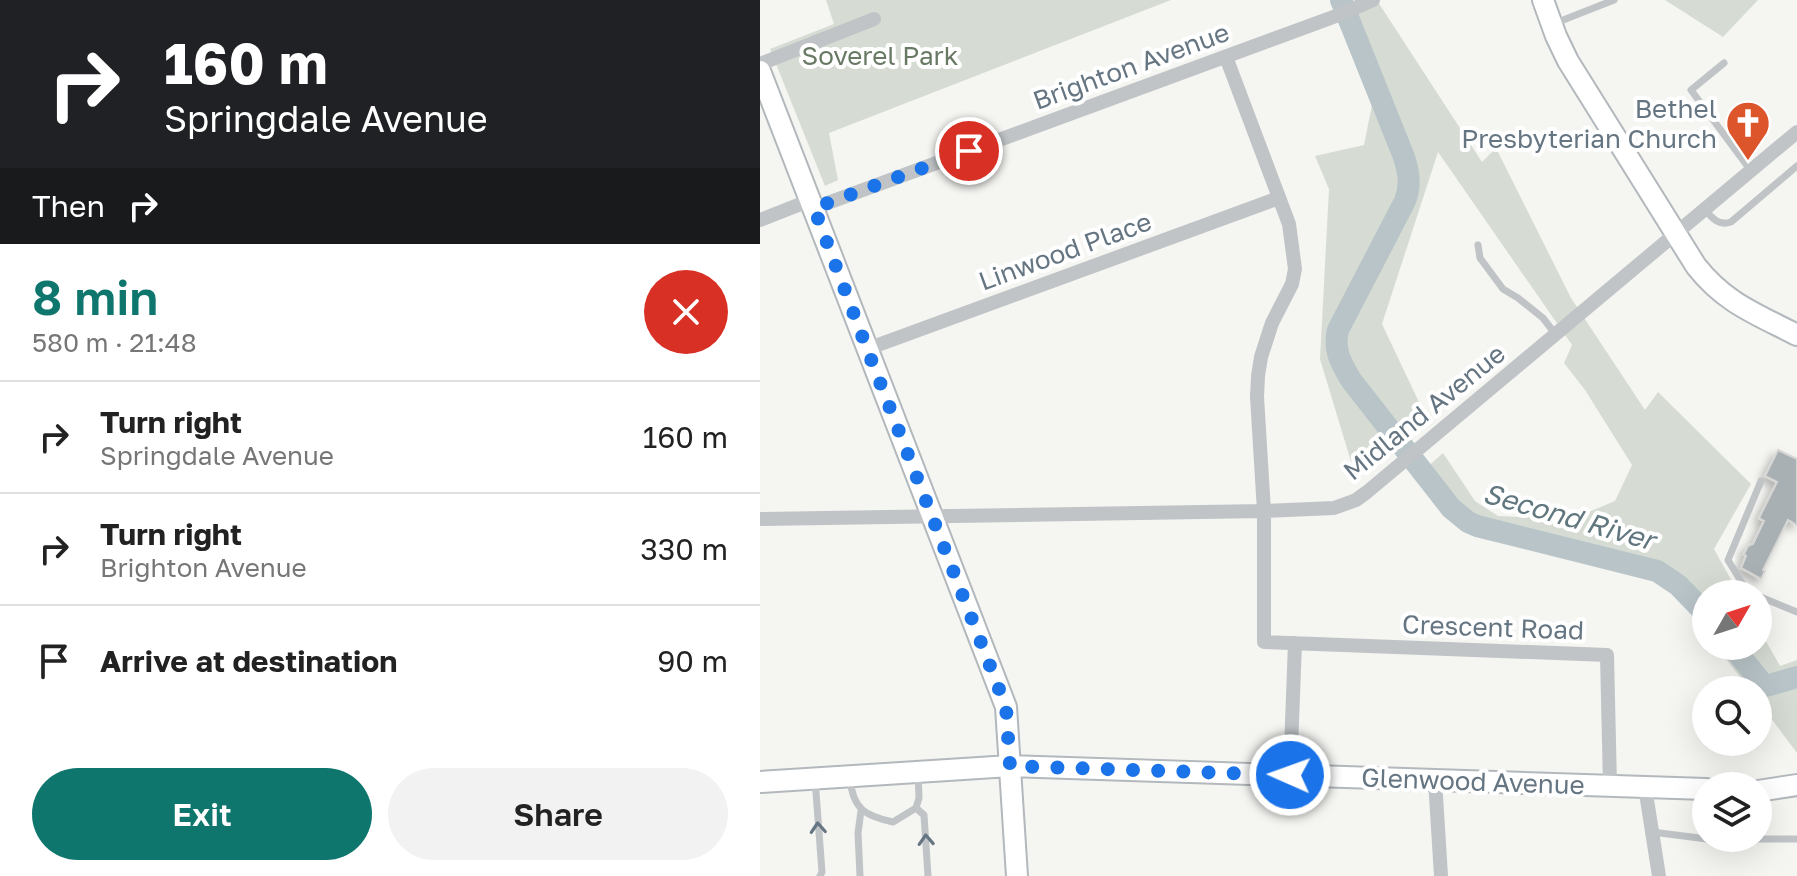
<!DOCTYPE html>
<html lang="en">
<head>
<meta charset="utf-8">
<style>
	:root { --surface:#fff; --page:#f2f2f2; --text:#222; --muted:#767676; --line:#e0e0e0; --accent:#0f766e }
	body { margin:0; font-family:"Golos Text",sans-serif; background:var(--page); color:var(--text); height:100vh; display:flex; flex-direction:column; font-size:30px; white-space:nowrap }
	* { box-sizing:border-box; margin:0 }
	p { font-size:26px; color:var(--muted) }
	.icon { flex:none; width:44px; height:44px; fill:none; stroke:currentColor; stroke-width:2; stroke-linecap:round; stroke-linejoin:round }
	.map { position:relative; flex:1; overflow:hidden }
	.panel { display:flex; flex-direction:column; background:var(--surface); width:760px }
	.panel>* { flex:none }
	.top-card { background:#202124; color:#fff; overflow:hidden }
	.needle { width:52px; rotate:51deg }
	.fabs { position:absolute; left:932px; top:580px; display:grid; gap:16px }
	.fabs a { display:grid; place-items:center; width:80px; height:80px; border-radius:50%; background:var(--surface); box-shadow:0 8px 32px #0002; font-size:40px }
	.pin { position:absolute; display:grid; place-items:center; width:68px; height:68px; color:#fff; margin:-34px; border:4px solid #fff; border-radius:50%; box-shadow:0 2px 8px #0007 }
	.me { position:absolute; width:88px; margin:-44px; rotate:272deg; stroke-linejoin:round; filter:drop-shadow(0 0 6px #0008) }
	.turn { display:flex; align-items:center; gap:28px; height:168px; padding:0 32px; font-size:36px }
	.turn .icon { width:104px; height:104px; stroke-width:2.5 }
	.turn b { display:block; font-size:56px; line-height:68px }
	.then { display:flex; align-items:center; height:76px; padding:0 32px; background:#0003; gap:16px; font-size:30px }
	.round { display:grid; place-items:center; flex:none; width:84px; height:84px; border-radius:42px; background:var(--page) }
	.summary { display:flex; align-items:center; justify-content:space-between; height:136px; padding:0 32px }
	h1 { font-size:48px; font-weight:600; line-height:60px; color:var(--accent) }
	.button { display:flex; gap:16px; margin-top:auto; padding:16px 32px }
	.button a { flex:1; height:92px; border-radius:48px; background:var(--accent); color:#fff; font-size:32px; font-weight:600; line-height:92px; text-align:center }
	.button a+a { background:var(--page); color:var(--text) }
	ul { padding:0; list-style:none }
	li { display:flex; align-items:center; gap:24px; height:112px; padding:0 32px; border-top:2px solid var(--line) }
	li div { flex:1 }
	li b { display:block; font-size:30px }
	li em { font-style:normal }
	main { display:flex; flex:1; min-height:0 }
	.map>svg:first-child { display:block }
	.green { fill:#d6dcd3 }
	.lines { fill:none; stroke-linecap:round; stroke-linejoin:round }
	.river { stroke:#b8c4c8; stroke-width:22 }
	.building { fill:#a8b0b4; stroke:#d6d6d4; stroke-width:2; filter:url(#shadow) }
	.secondary-casing { stroke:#b3b8bc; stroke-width:24 }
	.lane { stroke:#c0c4c7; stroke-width:7 }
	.street { stroke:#c0c4c7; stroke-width:14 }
	.secondary { stroke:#fff; stroke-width:20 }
	.oneway { stroke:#657582 }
	.route { stroke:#1a73e8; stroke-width:14; stroke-dasharray:0 25.2 }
	.labels { text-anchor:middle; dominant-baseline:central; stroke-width:8; stroke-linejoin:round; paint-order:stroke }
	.park-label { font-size:26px; fill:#687964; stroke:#fff }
	.street-label { font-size:26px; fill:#657582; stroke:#fff }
	.poi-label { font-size:26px; fill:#657582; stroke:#fff; text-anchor:end }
	.water-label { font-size:28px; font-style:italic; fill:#61777f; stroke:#fff }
</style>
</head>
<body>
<main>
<section class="panel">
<div class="top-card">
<div class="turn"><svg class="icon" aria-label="right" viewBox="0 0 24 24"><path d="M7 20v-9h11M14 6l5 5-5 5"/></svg><div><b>160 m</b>Springdale Avenue</div></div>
<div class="then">Then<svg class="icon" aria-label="right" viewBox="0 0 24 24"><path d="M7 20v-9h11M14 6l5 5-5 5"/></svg></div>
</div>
<div class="summary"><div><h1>8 min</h1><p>580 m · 21:48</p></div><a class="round" style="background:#d93025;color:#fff"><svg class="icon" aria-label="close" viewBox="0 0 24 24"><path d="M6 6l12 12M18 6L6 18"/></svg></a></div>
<ul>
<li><svg class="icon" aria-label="right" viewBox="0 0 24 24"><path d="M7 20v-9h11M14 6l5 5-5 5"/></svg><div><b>Turn right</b><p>Springdale Avenue</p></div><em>160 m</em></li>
<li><svg class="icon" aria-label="right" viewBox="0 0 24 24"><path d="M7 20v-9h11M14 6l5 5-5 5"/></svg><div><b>Turn right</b><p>Brighton Avenue</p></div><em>330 m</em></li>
<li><svg class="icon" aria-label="arrive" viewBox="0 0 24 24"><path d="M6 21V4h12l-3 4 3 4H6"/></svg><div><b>Arrive at destination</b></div><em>90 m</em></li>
</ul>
<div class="button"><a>Exit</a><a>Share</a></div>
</section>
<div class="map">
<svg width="1037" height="876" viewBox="0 0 1037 876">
	<defs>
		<filter id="shadow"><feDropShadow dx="-4.5" dy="4.5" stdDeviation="4" flood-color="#0004"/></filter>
	</defs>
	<rect width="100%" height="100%" fill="#f5f5f2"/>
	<!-- green -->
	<path class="green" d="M66,0H411L69,133L78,180L65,186L10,49L74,24Z
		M905,0H998L963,37Z
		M618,2L722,162L736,148L811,298L885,410L898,392L991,484L954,549L979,594H946V632L909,583L713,527L665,469L683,453L715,501L738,516L812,519L855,501L872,465L825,390L804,363L812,345L678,152L622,324L666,417L596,478L560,359L569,189L555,156L604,145L613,100L580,18Z
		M998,627L1020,666L1037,660V753L998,701V690H990L956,646H998Z"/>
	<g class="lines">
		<!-- river -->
		<path class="river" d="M581,0L644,157C649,173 651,185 645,201L578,330C573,350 581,363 591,380L691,508L708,522L717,526L897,571L918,585L946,614
			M972,646L1002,683L1006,686L1037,677"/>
	</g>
	<!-- building -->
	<path class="building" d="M1018,450L1037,459V525L1028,520L1003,570L1005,571L1001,579L981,568L986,556L984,554L988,546L993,544L1004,521L999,518L1017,482L1005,476Z"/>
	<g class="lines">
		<!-- secondary casing -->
		<g class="secondary-casing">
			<path id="secondary" d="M783,0L796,36L808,61L936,266C965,303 996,314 1037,335
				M0,71L246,707L257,876
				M0,782L250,766L946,789
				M998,791L1037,785"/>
		</g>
		<!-- lane -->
		<path class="lane" d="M793,24L854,0
			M964,63L931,90L991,171
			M945,210C953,219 959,226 971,222L1037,166
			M718,245L720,258L743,289L758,298L783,318L796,335
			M994,594L987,591L968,560L1001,481
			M998,596L1037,612
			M55,779L62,872L60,876
			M90,779C93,809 105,816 133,822L156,808L159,798L158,773
			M156,808L164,815L168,876
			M892,832L947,839H1037
			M100,876L98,833L101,811"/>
		<!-- street -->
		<path class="street" d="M466,57L529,224L535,269L532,284L512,323L501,357L498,376L497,397L504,511V642L847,655L850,786
			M0,64L114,19
			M54,208L576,16L613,0
			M0,220L51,200
			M107,349L519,198
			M0,519L504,511L574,508L596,500L607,492L1037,132
			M530,775L535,643
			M675,780L681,876
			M885,787L899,876"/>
		<!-- secondary -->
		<use href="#secondary" class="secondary"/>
	</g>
	<!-- one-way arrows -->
	<defs><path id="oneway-chevron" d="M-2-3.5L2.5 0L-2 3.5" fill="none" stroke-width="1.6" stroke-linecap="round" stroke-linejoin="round" transform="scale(2)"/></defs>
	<g class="oneway">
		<use href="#oneway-chevron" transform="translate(58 828) rotate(-94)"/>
		<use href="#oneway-chevron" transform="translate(166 840) rotate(-93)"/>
	</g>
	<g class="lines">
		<!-- route -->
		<path class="route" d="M209,151L54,208L107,349L246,707L250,766L530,775"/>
	</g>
	<!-- icons -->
	<defs>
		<g id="church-pin" transform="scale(2.3)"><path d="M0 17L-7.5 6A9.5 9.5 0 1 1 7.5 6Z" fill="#dd552a" stroke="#fff"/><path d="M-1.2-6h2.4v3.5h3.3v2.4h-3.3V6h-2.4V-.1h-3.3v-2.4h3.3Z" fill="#fff"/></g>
	</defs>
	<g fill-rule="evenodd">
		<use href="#church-pin" x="988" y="123"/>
	</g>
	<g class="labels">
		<!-- park labels -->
		<g class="park-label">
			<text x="120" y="55">Soverel Park</text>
		</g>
		<!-- street labels -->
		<g class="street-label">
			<text transform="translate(371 66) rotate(-20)">Brighton Avenue</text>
			<text transform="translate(305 251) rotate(-20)">Linwood Place</text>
			<text transform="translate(664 412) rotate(-39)">Midland Avenue</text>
			<text transform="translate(733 627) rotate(2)">Crescent Road</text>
			<text transform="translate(713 781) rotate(2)">Glenwood Avenue</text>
		</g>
		<!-- poi labels -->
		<g class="poi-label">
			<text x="957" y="108">Bethel<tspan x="957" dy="30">Presbyterian Church</tspan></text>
		</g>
		<!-- water labels -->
		<g class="water-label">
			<text transform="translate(809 516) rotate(16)">Second River</text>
		</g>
	</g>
</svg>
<div class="fabs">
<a><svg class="needle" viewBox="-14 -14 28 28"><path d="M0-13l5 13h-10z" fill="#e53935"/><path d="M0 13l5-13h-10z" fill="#767676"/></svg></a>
<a><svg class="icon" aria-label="search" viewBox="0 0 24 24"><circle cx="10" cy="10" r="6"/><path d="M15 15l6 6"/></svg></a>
<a><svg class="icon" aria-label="layers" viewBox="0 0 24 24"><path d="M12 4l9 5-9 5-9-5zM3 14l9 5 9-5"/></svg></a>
</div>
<div class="pin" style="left:209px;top:151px;background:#d93025"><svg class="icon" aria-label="arrive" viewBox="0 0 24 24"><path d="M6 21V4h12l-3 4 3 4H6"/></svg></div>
<svg class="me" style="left:530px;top:775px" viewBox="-20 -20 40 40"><circle r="17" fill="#1a73e8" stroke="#fff" stroke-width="3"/><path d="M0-11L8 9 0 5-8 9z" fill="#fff"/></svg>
</div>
</main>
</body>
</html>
